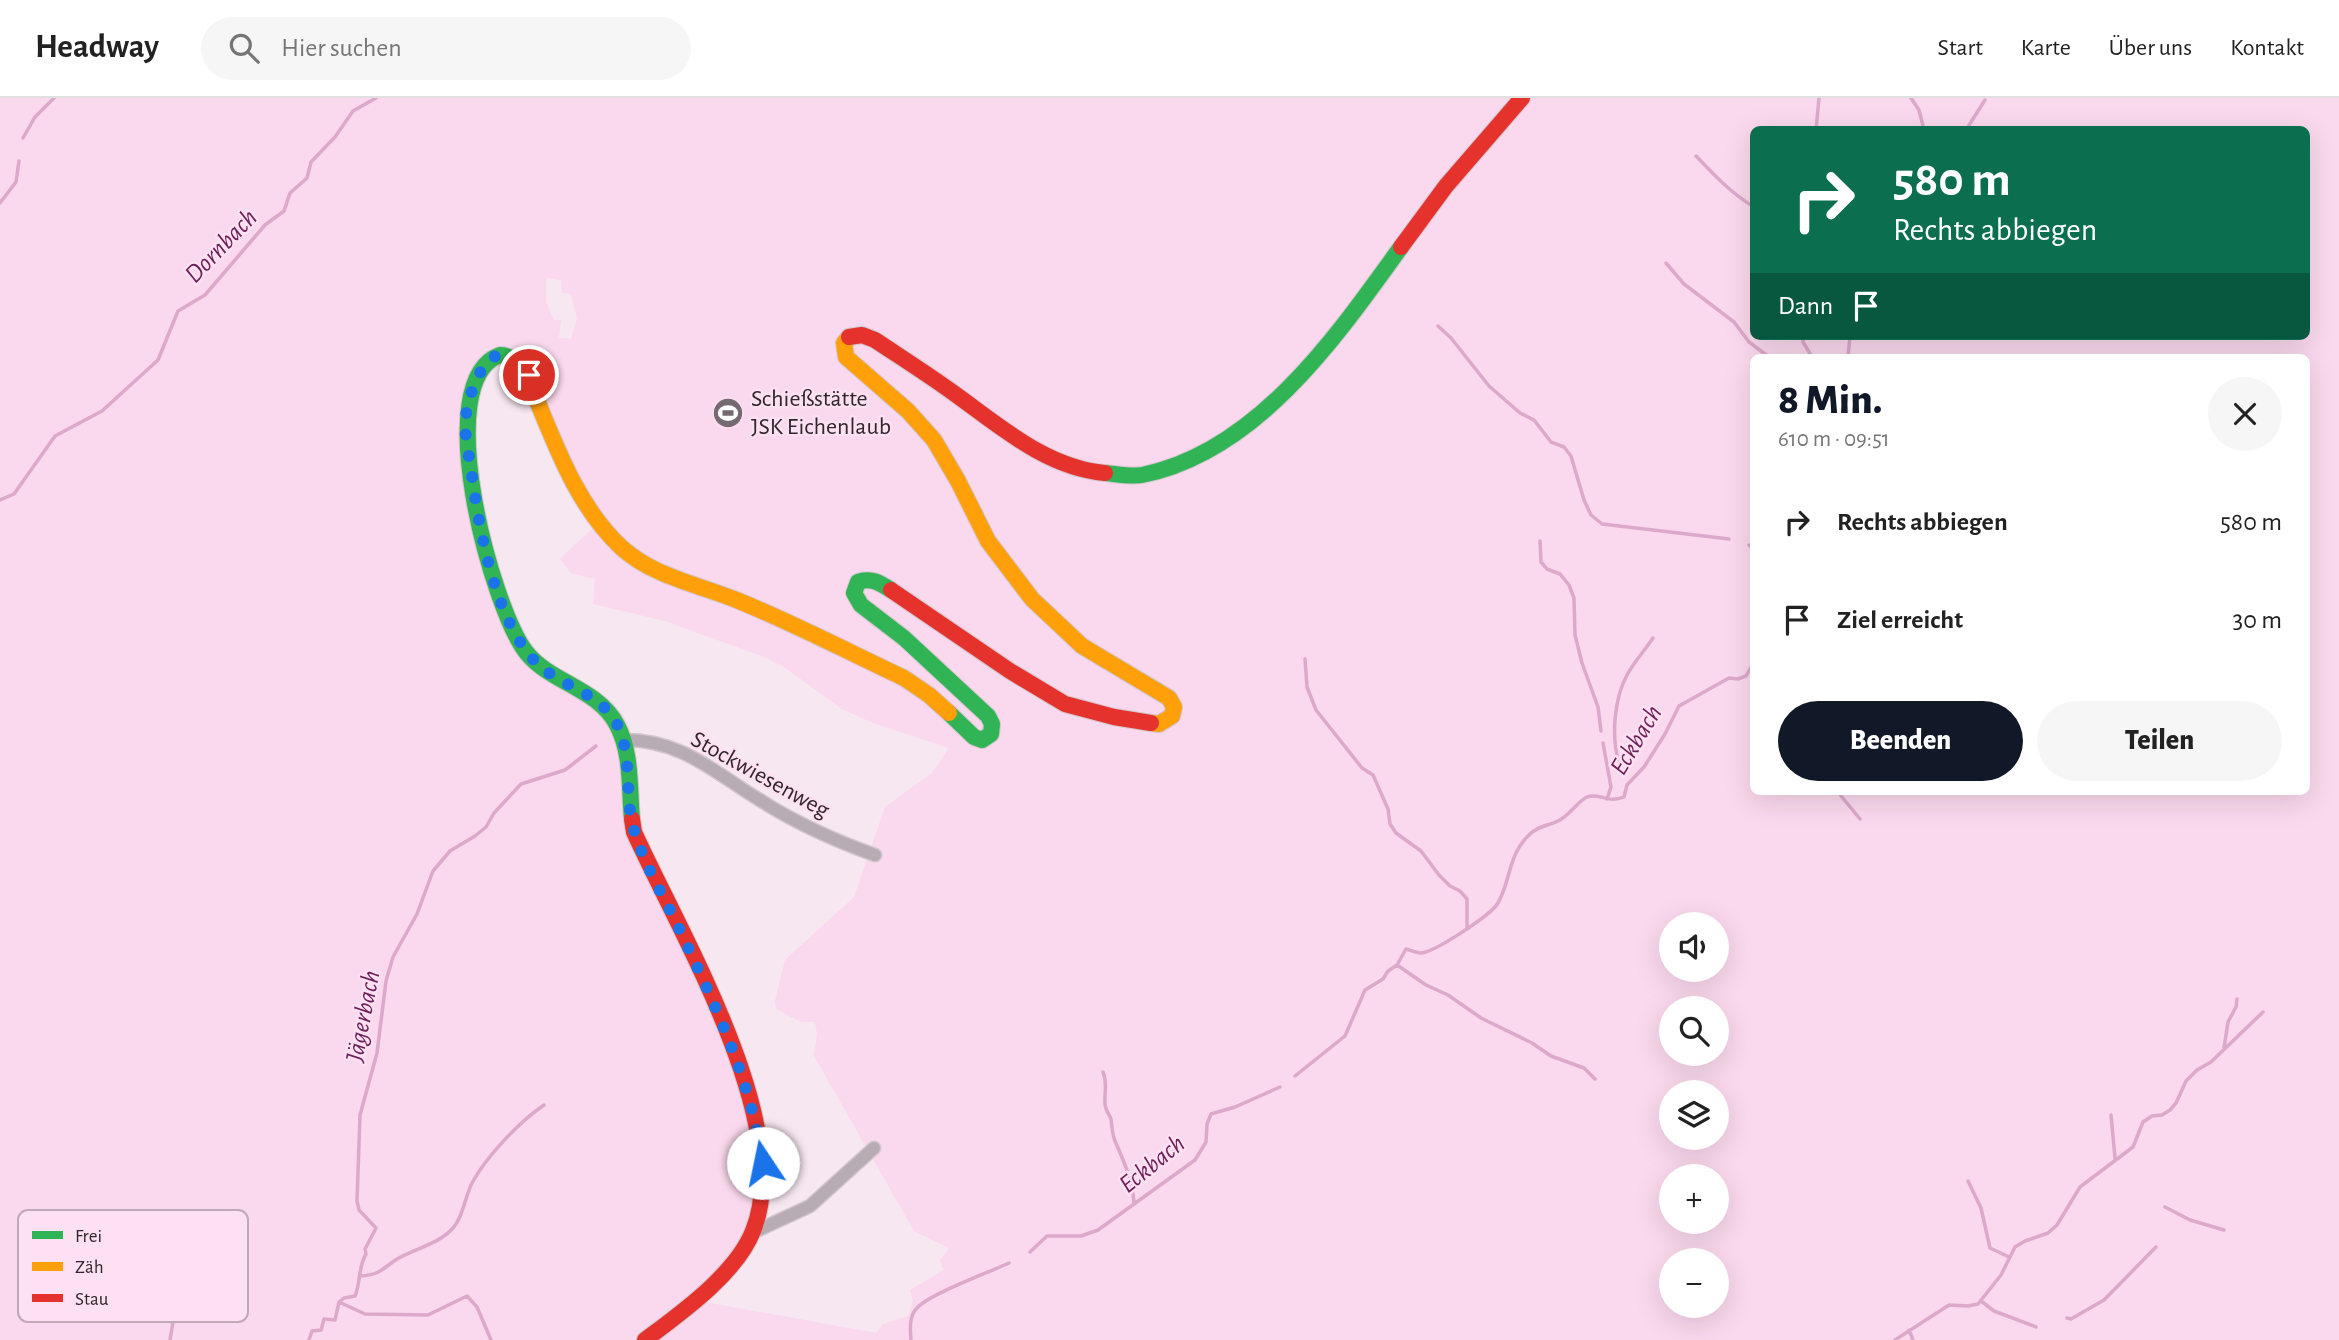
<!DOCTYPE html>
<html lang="de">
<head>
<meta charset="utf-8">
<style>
	:root { --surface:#fff; --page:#f6f6f6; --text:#222; --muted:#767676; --line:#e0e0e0; --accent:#111827 }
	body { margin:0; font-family:"Alegreya Sans",sans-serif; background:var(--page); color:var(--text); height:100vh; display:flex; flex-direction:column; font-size:26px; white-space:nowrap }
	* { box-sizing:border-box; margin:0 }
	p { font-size:23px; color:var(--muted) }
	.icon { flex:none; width:38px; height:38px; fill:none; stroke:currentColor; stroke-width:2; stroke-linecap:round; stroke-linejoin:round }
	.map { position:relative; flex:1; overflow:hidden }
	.drawer { position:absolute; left:1750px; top:256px; width:560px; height:441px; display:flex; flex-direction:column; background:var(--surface); border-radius:10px; box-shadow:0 7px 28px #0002 }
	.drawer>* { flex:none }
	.top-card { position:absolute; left:1750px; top:28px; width:560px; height:214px; border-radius:10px; box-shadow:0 7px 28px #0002; background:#0b6e4f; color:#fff; overflow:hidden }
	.buttons { position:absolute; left:1659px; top:814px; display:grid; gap:14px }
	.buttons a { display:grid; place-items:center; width:70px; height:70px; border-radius:50%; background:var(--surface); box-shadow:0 7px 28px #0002; font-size:35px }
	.pin { position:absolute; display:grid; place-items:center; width:60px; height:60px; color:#fff; margin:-30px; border:4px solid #fff; border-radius:50%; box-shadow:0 2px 7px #0007 }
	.me { position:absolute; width:77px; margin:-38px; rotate:349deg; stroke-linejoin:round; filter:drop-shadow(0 0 5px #0008) }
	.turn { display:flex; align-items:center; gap:24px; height:147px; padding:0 28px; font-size:32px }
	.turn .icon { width:91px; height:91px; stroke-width:2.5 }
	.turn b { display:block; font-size:49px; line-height:60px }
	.then { display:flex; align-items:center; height:66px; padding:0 28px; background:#0003; gap:14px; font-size:26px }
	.round { display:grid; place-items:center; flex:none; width:74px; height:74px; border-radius:37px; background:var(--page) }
	.summary { display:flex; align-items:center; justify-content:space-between; height:119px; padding:0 28px }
	h1 { font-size:42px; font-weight:800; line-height:52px; color:var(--accent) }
	.cta { display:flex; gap:14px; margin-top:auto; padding:14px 28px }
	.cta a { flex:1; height:80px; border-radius:42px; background:var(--accent); color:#fff; font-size:28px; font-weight:800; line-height:80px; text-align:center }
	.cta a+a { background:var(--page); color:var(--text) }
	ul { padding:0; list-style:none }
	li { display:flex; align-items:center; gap:21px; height:98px; padding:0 28px }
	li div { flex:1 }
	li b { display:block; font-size:26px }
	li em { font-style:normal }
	header { display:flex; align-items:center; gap:42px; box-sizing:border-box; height:98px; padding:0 35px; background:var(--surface); border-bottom:2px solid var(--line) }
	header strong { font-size:33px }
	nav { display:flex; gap:38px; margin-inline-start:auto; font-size:24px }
	.search { width:490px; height:63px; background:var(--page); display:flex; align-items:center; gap:18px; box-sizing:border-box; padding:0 24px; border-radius:38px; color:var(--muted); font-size:26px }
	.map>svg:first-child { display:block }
	.green { fill:#fad8ed; fill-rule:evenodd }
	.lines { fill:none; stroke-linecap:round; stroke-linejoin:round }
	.stream { stroke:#dca9ca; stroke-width:3.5 }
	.street-casing { stroke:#d2c6cd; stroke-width:15 }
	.fast-casing { stroke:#d2c6cd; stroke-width:18 }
	.slow-casing { stroke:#d2c6cd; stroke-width:18 }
	.jam-casing { stroke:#d2c6cd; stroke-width:18 }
	.street { stroke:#b8acb4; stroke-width:12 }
	.fast { stroke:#30b455; stroke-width:16 }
	.slow { stroke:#ff9f0a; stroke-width:16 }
	.jam { stroke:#e5322d; stroke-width:16 }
	.route { stroke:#1a73e8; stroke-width:12; stroke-dasharray:0 21.6 }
	.labels { text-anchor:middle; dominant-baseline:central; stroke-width:5; stroke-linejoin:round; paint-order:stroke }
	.poi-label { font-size:24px; fill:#30262c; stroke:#fde1f2; text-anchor:start }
	.street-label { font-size:24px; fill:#30262c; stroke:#fde1f2 }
	.water-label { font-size:26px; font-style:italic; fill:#6e2058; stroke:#fde1f2 }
	.key { fill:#fde1f2; stroke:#c0a9b7; stroke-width:2 }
	.key-label { font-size:19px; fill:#30262c }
</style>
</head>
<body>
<header>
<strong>Headway</strong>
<div class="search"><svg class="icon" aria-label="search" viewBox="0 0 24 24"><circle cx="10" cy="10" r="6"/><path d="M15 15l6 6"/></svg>Hier suchen</div>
<nav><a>Start</a><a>Karte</a><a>Über uns</a><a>Kontakt</a></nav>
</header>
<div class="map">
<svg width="2339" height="1242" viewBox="0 0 2339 1242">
	<rect width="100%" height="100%" fill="#f7e7f1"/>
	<!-- green -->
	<path class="green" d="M0,0H2339V1242H0ZM1754,32H2306V238H1754ZM546,180L561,182L562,195L571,196L577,220L571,241L559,240L561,222H554L546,204ZM1754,259H2306V693H1754ZM495,266C508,267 513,271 521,281L556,370L593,430L560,461L571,475L595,481L593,506L665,523L767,560L784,569L842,611L873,625L949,650L932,675L885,709L854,799L785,862L775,903L776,911L801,924H815L817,936L814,958L914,1133L949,1150L940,1162L944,1172L910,1192L913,1203L908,1218L883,1226L876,1235L694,1202C712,1189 731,1177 745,1161C775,1125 775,1078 766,1036L643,734C635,698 642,659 627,624C612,591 559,580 535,554C502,517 474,385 472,335C471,312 479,283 495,266ZM1671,826H1717V872H1671ZM1671,910H1717V956H1671ZM1671,994H1717V1040H1671ZM1671,1078H1717V1124H1671ZM1671,1162H1717V1208H1671Z"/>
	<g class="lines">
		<!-- stream -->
		<path class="stream" d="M1911,0L1919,12L1924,32
			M1816,32L1819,0
			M1966,32L1985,2
			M23,40L35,19L54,0
			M1696,58C1714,77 1731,95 1754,109
			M0,105L16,84L19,63
			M1666,165L1684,186L1734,224L1749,244L1769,259
			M1438,228L1451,240L1489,288L1520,315L1534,322L1551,344L1564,349L1571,358L1584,402L1591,417L1602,426L1729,441
			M1803,238V244L1812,259
			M1848,259L1850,238
			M0,402L14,396L55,338L102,313L158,262L178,213L205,197L265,127L284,113L290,95L307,80L311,64L335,39L353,13L376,0
			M1540,443L1541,464L1547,471L1560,476L1569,487L1574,500L1575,537L1582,565L1598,609L1601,633
			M1749,447L1754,452
			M1305,561L1307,589L1316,612L1362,670L1373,677L1388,711L1390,726L1396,735L1421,753L1439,777L1450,788L1460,793L1467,801V829
			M1603,645L1611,689L1607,701
			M1619,665C1611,639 1614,601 1627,577C1634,564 1645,552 1653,540
			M1837,693L1860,721
			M1397,867L1426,887L1448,897L1481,920L1532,945L1551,958L1584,970L1595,981
			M2224,950L2228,924L2236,909L2237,901
			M1103,974C1108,986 1104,993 1105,1006C1105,1011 1109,1016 1111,1021C1112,1028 1112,1036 1115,1043C1123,1061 1133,1084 1134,1105
			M1295,978L1345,938L1365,892L1383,881L1388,873L1397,867L1406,851C1410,852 1416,855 1421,855C1435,854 1491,817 1498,805C1511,782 1508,757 1529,737C1537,728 1548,728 1558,723C1569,718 1578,703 1587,699C1599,694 1607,706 1624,699L1627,687L1644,669L1665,636L1679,608L1729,580L1738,581L1746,578L1754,564
			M2111,1017L2115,1060
			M1968,1083L1981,1110L1990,1150L2009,1159
			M2165,1109L2190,1122L2224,1132
			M1030,1154L1047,1138H1081L1098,1132L1195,1062L1206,1044L1207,1026L1211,1016L1235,1009L1280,989
			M360,1178C380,1177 382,1171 397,1161C416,1150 439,1146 453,1130C463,1119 465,1099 472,1085C486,1059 519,1024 544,1007
			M1981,1203L1994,1213L2036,1229
			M339,1204L344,1200L355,1198C361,1184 358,1169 366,1156L365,1151L376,1130L359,1112L357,1103L360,1017L377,955L386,883L393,859L417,816L433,773L450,753L475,738L486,729L494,715L521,686L565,672L596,648
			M339,1204L365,1216L428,1217L467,1198L477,1209L491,1242
			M2067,1220L2071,1221L2104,1202L2156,1149
			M1909,1232L1913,1242
			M170,1242L173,1224L181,1211
			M309,1242L312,1233L321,1232L324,1221L335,1222L339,1204
			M911,1242C910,1231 909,1218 917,1210C929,1196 990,1174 1009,1165
			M1895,1242L1949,1207L1968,1208L1978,1206L2001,1177L2015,1149L2025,1143L2048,1135L2057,1127L2080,1089L2133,1049L2143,1024L2152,1018L2162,1017L2170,1012L2176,1005L2186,983L2197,972L2211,964L2263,914"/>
		<!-- street casing -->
		<g class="street-casing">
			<path id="street" d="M623,642C682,641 716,676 763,704C798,726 836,743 875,757
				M752,1135L810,1108L874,1050"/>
		</g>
		<!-- fast casing -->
		<g class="fast-casing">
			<path id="fast" d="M529,283C523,269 516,258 500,257C429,282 492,510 526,554C550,585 598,590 617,627C632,655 629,690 632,721
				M1105,375C1116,376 1131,379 1142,377C1257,354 1337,238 1401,149
				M891,492C880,485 871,479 858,484L854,495L861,507L904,540L988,618L992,626L991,636L982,642L974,639L949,615"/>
		</g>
		<!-- slow casing -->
		<g class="slow-casing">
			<path id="slow" d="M849,239L844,245L846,259L908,313L934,342L958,383L988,443L1032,501L1082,548L1169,600L1174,609L1172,618L1159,626L1151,625
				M529,283C553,340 575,407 622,450C654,479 700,487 739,503C795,526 849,554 904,580L929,597L949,615"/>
		</g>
		<!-- jam casing -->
		<g class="jam-casing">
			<path id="jam" d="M1401,149L1446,88L1522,0
				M849,239L862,237L875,242C902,260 929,277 955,296C1001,329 1047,370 1105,375
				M891,492L1010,573L1065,606L1114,619L1151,625
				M632,721L634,734C678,832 796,1027 753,1133C736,1176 681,1215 645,1242"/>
		</g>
		<!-- street -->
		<use href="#street" class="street"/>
		<!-- fast -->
		<use href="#fast" class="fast"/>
		<!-- slow -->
		<use href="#slow" class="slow"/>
		<!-- jam -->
		<use href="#jam" class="jam"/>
	</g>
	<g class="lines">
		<!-- route -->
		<path class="route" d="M529,277C496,225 471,283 466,317C464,332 467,349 470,364C478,424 494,529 542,570C566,589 602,597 617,626C634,661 623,700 635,735C644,765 661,794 675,822C712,900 750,978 763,1065"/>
	</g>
	<!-- icons -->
	<defs>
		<g id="stadium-disc" transform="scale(1.575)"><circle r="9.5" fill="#766a71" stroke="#fde1f2"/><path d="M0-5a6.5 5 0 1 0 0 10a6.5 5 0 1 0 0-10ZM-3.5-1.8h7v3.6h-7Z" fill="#fff"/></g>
	</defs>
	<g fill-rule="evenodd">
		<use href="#stadium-disc" x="728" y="315"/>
	</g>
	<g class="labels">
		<!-- poi labels -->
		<g class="poi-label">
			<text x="751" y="301">Schießstätte<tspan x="751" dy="28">JSK Eichenlaub</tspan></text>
		</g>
		<!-- street labels -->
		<g class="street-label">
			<text transform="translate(760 677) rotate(29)">Stockwiesenweg</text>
		</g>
		<!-- water labels -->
		<g class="water-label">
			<text transform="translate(221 148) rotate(-46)">Dornbach</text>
			<text transform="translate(1636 642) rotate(-59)">Eckbach</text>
			<text transform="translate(363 918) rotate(-79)">Jägerbach</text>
			<text transform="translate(1152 1066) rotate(-39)">Eckbach</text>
		</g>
	</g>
	<!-- legend -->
	<rect x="18" y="1112" width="230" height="112" rx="10" class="key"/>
	<rect x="32" y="1133" width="31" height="8" fill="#30b455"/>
	<rect x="32" y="1164" width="31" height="9" fill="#ff9f0a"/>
	<rect x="32" y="1196" width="31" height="8" fill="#e5322d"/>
	<g class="key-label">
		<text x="75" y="1144">Frei</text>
		<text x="75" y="1175">Zäh</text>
		<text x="75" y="1207">Stau</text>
	</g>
</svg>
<div class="buttons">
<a><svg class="icon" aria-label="sound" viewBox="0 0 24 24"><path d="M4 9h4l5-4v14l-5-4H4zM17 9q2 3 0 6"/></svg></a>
<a><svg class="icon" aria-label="search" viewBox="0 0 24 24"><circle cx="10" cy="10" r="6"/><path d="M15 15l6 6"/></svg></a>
<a><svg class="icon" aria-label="layers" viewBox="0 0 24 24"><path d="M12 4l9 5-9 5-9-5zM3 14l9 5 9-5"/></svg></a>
<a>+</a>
<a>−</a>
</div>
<div class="pin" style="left:529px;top:277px;background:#d93025"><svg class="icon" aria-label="arrive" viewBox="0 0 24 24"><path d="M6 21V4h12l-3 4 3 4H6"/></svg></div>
<svg class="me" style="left:763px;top:1065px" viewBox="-20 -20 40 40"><circle r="19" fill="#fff"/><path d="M0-13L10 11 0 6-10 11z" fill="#1a73e8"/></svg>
<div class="top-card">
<div class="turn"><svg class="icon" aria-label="right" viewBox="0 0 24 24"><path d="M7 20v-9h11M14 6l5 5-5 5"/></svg><div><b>580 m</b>Rechts abbiegen</div></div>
<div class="then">Dann<svg class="icon" aria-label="arrive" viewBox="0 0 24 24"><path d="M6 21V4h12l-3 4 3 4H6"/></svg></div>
</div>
<section class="drawer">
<div class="summary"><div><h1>8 Min.</h1><p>610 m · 09:51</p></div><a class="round"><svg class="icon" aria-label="close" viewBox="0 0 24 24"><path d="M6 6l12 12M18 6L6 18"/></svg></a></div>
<ul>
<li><svg class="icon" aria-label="right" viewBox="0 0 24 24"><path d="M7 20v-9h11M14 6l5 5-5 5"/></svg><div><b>Rechts abbiegen</b></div><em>580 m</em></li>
<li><svg class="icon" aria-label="arrive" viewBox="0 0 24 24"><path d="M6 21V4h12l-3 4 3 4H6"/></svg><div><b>Ziel erreicht</b></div><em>30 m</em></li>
</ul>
<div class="cta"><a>Beenden</a><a>Teilen</a></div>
</section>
</div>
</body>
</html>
